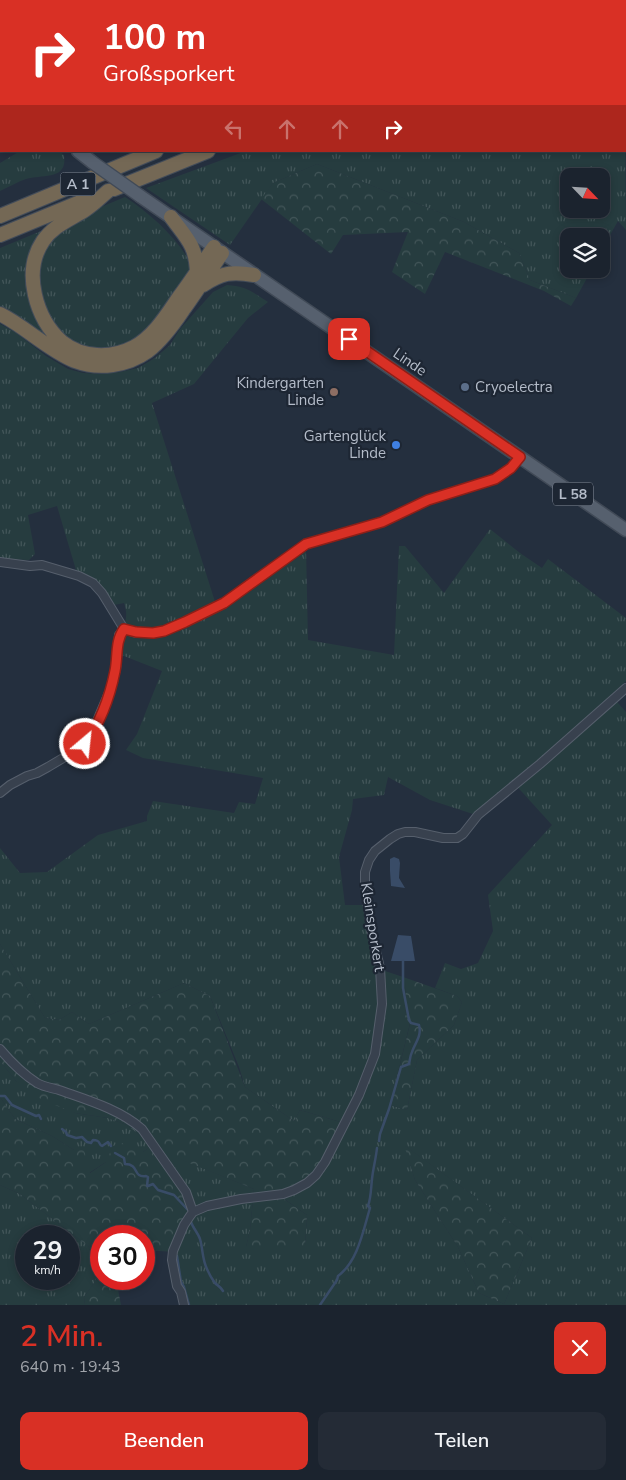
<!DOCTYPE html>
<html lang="de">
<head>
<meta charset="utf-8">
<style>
	:root { --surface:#1b232e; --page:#242b36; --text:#f1f3f6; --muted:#a0a4aa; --line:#39404a; --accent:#d93025 }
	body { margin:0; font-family:"Nunito Sans",sans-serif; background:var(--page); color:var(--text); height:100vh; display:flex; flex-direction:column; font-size:19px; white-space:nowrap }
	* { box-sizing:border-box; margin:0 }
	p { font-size:16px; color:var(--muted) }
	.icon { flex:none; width:28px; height:28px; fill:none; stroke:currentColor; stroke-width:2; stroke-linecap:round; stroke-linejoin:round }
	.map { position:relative; height:1305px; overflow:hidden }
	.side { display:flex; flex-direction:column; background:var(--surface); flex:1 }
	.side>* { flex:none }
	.guide { position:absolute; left:0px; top:0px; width:626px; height:152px; box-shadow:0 2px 8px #0003,0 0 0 1px var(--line); background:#d93025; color:#fff; overflow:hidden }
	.needle { width:32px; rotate:115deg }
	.controls { position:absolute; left:560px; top:168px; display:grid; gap:10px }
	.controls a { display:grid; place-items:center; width:50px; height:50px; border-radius:10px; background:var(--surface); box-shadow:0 2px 8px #0003,0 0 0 1px var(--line); font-size:25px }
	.speed { position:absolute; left:15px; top:1225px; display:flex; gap:10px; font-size:25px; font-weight:700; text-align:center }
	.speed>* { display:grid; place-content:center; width:65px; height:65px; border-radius:50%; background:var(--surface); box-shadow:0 2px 8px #0003,0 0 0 1px var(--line); line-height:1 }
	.speed small { font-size:12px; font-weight:400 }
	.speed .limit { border:8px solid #d22; background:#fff; color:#111 }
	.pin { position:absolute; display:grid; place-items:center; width:42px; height:42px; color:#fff; margin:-21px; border-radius:10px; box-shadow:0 2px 8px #0006 }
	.me { position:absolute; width:55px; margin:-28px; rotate:28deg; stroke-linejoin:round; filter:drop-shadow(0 0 4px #0008) }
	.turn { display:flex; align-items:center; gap:18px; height:105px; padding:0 20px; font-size:22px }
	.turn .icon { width:65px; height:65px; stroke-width:2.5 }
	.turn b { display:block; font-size:35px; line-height:42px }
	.lanes { display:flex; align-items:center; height:48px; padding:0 20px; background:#0003; justify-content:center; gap:25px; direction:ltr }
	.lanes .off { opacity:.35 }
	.round { display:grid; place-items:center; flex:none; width:52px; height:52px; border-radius:10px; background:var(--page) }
	.overview { display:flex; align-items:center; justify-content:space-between; height:85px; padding:0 20px }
	h1 { font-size:30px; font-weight:600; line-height:38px; color:var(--accent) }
	.cta { display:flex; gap:10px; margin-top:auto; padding:10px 20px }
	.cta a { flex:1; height:58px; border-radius:10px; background:var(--accent); color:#fff; font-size:20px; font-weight:600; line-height:58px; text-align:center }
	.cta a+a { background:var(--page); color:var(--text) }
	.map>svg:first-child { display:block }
	.grass { fill:url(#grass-tufts); fill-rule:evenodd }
	.forest { fill:url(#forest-crowns) }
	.water { fill:#394c67 }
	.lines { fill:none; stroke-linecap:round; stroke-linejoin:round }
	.stream { stroke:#394c67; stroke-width:2.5 }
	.street-casing { stroke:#565f6c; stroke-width:10 }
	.primary-casing { stroke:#414a57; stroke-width:15 }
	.highway-casing { stroke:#434c59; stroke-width:16 }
	.street { stroke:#38414e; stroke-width:8 }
	.primary { stroke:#56606e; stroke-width:12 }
	.highway { stroke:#746855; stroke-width:14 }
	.primary-bridge-casing { stroke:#414a57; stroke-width:15; stroke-linecap:butt }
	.primary-bridge { stroke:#56606e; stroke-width:12 }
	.route-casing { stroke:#8d1f18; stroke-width:12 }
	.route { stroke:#d93025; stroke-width:9 }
	.service-dot { fill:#5c6f8a; stroke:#1d2633; stroke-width:2 }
	.education-dot { fill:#8d6e63; stroke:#1d2633; stroke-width:2 }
	.shop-dot { fill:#3f7fe0; stroke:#1d2633; stroke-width:2 }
	.labels { text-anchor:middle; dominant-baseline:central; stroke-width:4.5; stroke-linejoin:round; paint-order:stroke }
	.shield { fill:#1d2633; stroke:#878f9c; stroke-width:1 }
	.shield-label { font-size:14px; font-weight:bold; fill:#b4bcc9 }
	.street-label { font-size:15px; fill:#b4bcc9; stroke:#1d2633 }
	.poi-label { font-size:15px; fill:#b4bcc9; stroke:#1d2633; text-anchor:end }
</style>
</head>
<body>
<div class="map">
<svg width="626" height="1305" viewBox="0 0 626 1305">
	<defs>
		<pattern id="grass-tufts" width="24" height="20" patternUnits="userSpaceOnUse" patternTransform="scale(1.25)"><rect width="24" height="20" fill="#263c3f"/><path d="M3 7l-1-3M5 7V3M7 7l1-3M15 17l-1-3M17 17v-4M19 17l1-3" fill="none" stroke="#435659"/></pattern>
		<pattern id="forest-crowns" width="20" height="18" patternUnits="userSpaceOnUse" patternTransform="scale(1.25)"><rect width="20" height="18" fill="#263c3f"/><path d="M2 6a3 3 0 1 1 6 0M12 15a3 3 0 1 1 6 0" fill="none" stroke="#435659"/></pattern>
	</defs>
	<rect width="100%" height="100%" fill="#242f3e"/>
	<!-- grass -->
	<path class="grass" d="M625,100L626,230L618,221L601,251V236H569V269H592L576,298L530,280L519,253L464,222L317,164L273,183L230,245L146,188L246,151H625ZM569,176H601V209H569Z
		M20,151H59L64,155C68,181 42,174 26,179C17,182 9,187 0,191V163Z
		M125,197C149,213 172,233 187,257L192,258L191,272L158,319L139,338L115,350L85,349L57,331L39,291L38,261L44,247L77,217Z
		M46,229L40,238L38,316L89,358L164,331L89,361L0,310V248Z
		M227,285C245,286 253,292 268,302L248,318L194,384L152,403L217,608L306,548L308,640L394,655L399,546H405L444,593L490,529L520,553L542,568L548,559L626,618V681L611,695L626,712V1305H188L175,1252L180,1240L195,1215V1202L166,1153L254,1189L250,1230L246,1247L305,1246L307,1215L280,1196C293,1192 307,1187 317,1177C324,1168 330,1154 336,1144C360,1101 381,1054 384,1004C384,993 383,981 382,970H379C380,989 381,1007 379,1025C374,1059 359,1092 344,1123L300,1110L294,1121L245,1087L239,1067L210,996L184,983L89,1024L72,1012L59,1020L45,1018L0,944V848L20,873L47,872L98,835L147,821V816L153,801L234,813L239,802L255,804L263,778L143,758L126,750L137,734L162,671L119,654C119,650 119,646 120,642C122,626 130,620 124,603L114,605C102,585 97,579 76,570L57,506L28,515L35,554L29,560L0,559V324L15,332L46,356L68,369L83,373L102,374L120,372L138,368L155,358L170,345L180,329L213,292ZM388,777L430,800L473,814L512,781L552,825L488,895L493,931L478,963L461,969L445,963L435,988L457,996L462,1002L454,1025L417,1060L407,1110L390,1105L411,1019L405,1017L406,978L382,970L371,928L369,905H345L339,857L352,810L353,799L384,795ZM405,1146L532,1238L504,1304L479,1293L458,1247L415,1180Z
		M0,1061L16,1081L75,1113L108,1118L127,1125L144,1139L150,1147L143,1152L106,1162L89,1173L74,1150L52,1136L15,1119L0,1097Z
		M0,1185L20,1194L101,1256C101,1277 96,1280 84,1297L85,1305H0ZM26,1236H69V1279H26Z"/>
	<!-- forest -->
	<path class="forest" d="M0,0H262V1H1V84H0Z
		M321,0H535L538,1H323Z
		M317,164L464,222L519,253L530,280L576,298L571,306L544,291L445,252L425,294L392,272L408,232L343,235L331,254L261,199L273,183Z
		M0,944L45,1018L59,1020L72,1012L89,1024L184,983L210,996L245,1087L294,1121L300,1110L347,1124L317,1176L281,1197L307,1215L305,1247H246L250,1230L254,1189L167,1154L195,1202V1214L180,1240L175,1252L144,1250V1236H101V1256L20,1194L0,1185V1097L15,1119L52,1136L74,1150H84L90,1173L106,1162L113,1146C129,1140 131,1142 143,1152L150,1147L144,1139L127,1125L108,1118L75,1113L42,1100L16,1081L0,1061Z
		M406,978L457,996L462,1002L454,1025L417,1060L407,1110L390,1105L411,1020L405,1018Z
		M404,1145L532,1238L504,1304L479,1293L458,1247L415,1180Z
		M101,1269V1279H116L121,1305H85L84,1297L99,1276Z"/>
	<!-- water -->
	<path class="water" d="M394,857L399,859L400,863L399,878L405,888L391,886L390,871V859Z
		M398,935L411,936L415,961H391Z"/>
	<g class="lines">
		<!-- stream -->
		<path class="stream" d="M0,1096H5L12,1105L36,1116L39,1115L41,1119
			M62,1129L66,1132L67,1135L76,1138L82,1137L87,1142L91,1143L93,1140C101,1140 98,1144 102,1146L108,1142L111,1146
			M379,1141L380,1134L389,1109L401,1067L409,1064C410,1060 410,1056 412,1052C415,1043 422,1036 419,1025L411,1023L409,1020L403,988V961
			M115,1153L124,1158L125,1164C140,1164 132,1178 146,1176L148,1177L147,1186H148L153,1184L158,1190L174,1195L188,1210
			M191,1222C193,1228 198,1233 200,1239C203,1249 202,1259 207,1269C209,1274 212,1279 215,1283C218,1286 220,1286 223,1291
			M177,1256L181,1282L184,1287L189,1305
			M320,1305L337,1280L338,1276C358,1261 363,1231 370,1208L368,1206C371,1198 371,1188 372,1179C373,1169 376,1158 377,1148"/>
		<!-- street casing -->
		<g class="street-casing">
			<path id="street" d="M0,562L30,566L42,565L79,576L93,583L102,593L124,629L136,633H153L164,631L185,622L224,603L306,544L382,522L428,500L495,479L511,468L520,457
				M0,793L10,785L27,776L37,773L48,767L85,745L97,721L111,688L116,669L119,635L124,629
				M0,1049C11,1062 23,1074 37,1083C44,1087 52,1088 59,1090C87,1100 119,1109 142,1129L186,1192L193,1212
				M184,1305L181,1292L177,1286L172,1260L173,1251L184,1225L190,1216L193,1212L207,1206L241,1199L283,1194L294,1190L307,1183L316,1175L325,1162L359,1095L375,1054L382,1004L380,968L371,929L365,882V872L369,860L375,851L390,839L398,834L405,832H415L443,838H457L463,834L478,815L540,764L626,688"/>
		</g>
		<!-- primary casing -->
		<g class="primary-casing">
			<path id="primary" d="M0,110H1
				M78,151L92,162
				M140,196L626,530"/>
		</g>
		<!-- highway casing -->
		<g class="highway-casing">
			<path id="highway" d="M283,0V1
				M302,0L303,1
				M59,1L60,0
				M625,52H626
				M0,79L1,78
				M625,89H626
				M0,94L1,90
				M114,189L208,151
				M108,191C101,197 93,205 85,210C69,220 53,226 43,241C22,272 36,319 62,342C82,358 111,359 134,347C154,336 166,316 179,297C191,281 202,264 214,247
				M0,216L156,151
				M171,217C187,239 196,245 197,273
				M0,235L90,198
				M203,285C222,273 231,271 254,275
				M0,314C26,327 48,350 75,361C99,370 127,366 148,351C162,340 173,325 183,310C196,292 209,272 222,253"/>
		</g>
		<!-- street -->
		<use href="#street" class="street"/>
		<!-- primary -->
		<use href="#primary" class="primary"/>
		<!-- highway -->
		<use href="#highway" class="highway"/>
		<!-- primary-bridge casing -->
		<g class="primary-bridge-casing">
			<path id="primary-bridge" d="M92,162L140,196"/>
		</g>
		<!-- primary-bridge -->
		<use href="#primary-bridge" class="primary-bridge"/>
	</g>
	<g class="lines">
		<!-- route casing -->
		<g class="route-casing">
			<path id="route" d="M85,744C100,723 110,696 115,671C118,657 115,641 124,629L136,632L153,633L164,631L185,622L224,603L306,544L382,522L428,500L495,479L511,468L520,457L349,339"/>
		</g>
		<!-- route -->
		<use href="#route" class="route"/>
	</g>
	<!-- markers -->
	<circle class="service-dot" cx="465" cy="387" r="5"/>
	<circle class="education-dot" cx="334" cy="392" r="5"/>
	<circle class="shop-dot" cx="396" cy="445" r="5"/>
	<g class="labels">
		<!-- shield labels -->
		<g class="shield">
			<rect x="60.5" y="172.5" width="35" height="23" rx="4"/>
			<rect x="553" y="482.5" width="40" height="23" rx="4"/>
		</g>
		<g class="shield-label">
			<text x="78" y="184">A 1</text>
			<text x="573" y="494">L 58</text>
		</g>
		<!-- street labels -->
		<g class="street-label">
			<text transform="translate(410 362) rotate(34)">Linde</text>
			<text transform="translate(373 927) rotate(81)">Kleinsporkert</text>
		</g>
		<!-- poi labels -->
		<g class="poi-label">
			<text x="324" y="383">Kindergarten<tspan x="324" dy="17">Linde</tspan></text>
			<text x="475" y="387" text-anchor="start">Cryoelectra</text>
			<text x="386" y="436">Gartenglück<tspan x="386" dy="17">Linde</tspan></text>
		</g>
	</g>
</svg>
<div class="controls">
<a><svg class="needle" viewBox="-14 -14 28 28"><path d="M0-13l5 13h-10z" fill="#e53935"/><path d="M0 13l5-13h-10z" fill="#a0a4aa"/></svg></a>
<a><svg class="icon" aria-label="layers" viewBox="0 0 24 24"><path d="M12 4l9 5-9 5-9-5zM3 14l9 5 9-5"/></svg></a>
</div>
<div class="speed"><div>29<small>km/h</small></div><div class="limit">30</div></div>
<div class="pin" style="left:349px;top:339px;background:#d93025"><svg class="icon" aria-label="arrive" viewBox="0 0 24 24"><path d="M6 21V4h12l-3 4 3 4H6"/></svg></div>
<svg class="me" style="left:85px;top:744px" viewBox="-20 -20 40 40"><circle r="17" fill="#d93025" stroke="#fff" stroke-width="3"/><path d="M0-11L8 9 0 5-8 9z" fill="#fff"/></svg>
<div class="guide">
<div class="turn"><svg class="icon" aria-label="right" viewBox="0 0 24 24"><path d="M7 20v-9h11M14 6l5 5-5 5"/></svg><div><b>100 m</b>Großsporkert</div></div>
<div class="lanes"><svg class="icon off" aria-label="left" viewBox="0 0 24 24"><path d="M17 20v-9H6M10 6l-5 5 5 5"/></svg><svg class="icon off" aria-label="ahead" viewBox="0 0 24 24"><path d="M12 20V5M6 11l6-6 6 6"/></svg><svg class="icon off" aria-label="ahead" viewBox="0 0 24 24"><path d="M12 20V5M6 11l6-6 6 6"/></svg><svg class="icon" aria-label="right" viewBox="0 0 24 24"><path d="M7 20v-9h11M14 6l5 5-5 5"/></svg></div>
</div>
</div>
<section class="side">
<div class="overview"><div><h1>2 Min.</h1><p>640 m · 19:43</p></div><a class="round" style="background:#d93025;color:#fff"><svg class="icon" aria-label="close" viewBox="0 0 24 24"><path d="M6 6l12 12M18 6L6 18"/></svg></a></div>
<div class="cta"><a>Beenden</a><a>Teilen</a></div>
</section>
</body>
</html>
